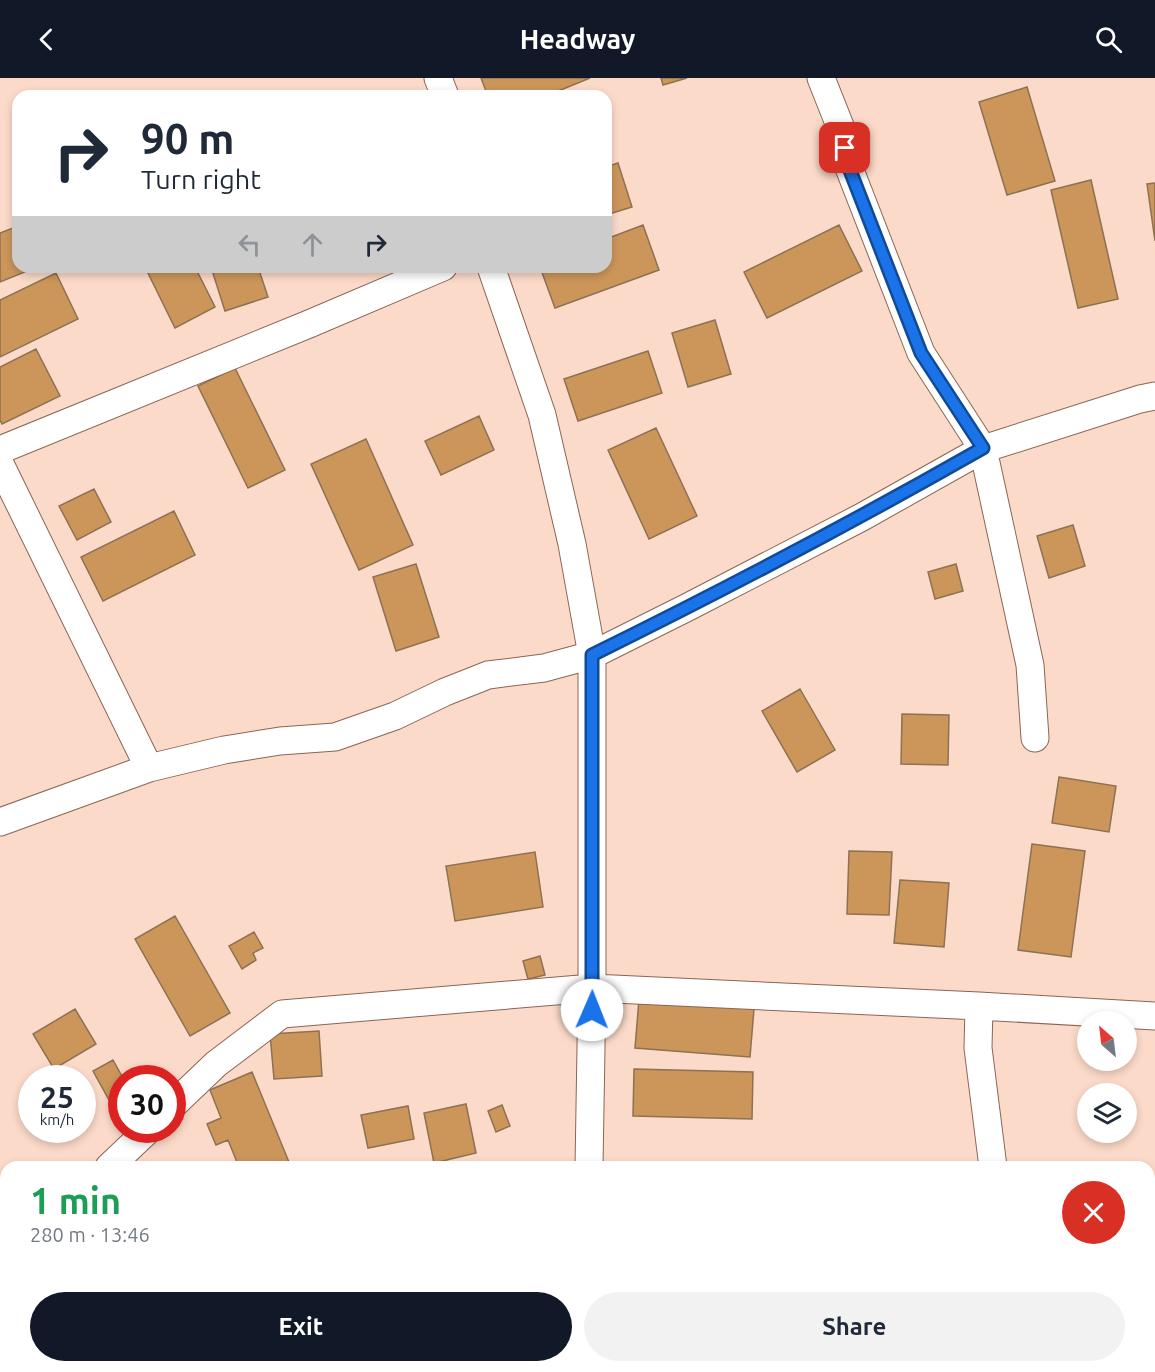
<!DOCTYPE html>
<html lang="en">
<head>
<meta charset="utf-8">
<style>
	:root { --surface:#fff; --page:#f2f2f3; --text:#1f2937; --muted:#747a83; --accent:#111827 }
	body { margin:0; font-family:Ubuntu,sans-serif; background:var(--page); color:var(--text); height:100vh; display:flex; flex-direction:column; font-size:22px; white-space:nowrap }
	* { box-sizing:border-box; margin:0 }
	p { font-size:20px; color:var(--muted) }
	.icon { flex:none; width:33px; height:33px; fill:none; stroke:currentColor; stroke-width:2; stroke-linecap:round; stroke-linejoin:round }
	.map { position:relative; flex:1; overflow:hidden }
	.sheet { position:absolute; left:0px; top:1083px; width:1155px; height:212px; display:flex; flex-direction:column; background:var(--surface); border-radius:18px 18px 0 0; box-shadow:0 3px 9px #0003 }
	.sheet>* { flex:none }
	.guide { position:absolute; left:12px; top:12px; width:600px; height:183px; border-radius:18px; box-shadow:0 3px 9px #0003; background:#fff; color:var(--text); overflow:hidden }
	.needle { width:39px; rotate:332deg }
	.controls { position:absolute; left:1077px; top:933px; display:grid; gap:12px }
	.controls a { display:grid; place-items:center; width:60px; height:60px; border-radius:50%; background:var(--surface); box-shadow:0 3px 9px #0003; font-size:30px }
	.speed { position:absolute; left:18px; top:987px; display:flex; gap:12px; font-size:30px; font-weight:700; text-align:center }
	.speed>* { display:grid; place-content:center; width:78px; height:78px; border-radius:50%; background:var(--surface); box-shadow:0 3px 9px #0003; line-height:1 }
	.speed small { font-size:15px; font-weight:400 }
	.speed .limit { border:9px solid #d22; background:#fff; color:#111 }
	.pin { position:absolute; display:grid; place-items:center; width:51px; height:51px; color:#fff; margin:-26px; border-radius:12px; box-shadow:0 3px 9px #0006 }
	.me { position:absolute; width:66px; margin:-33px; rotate:1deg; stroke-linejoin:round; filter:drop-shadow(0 0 4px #0008) }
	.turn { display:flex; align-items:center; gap:21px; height:126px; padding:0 30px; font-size:27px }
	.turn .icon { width:78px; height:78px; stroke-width:2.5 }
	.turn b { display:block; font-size:42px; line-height:51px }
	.lanes { display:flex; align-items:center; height:57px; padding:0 30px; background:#0003; justify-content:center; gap:30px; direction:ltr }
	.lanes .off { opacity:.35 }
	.round { display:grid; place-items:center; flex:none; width:63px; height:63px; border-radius:32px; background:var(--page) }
	.summary { display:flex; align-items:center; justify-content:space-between; height:102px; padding:0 30px }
	h1 { font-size:36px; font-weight:600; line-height:45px; color:#1e9e55 }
	.button { display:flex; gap:12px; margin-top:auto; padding:12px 30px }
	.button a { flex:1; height:69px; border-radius:36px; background:var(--accent); color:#fff; font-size:24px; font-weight:600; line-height:69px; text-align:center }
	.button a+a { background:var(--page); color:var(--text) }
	header { display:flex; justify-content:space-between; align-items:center; height:78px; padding:0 30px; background:var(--accent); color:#fff; font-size:27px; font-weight:600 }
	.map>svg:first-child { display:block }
	.building { fill:#cc965b; stroke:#8d7153; stroke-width:1.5 }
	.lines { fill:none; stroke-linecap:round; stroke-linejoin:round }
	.street-casing { stroke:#8b6553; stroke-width:29 }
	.street { stroke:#fff; stroke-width:27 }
	.route-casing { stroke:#114b97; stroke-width:15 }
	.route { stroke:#1a73e8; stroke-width:10 }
</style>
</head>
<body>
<header><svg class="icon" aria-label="back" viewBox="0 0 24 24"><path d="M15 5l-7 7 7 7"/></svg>Headway<svg class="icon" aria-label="search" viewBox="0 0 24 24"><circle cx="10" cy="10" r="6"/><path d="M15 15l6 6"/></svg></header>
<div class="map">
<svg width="1155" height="1294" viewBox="0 0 1155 1294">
	<rect width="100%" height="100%" fill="#fcdac9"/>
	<!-- building -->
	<path class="building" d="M481,0H590L546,18H488Z
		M661,0H687L663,7Z
		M1027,9L1055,103L1007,117L979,24Z
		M618,85L632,129L606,137V89Z
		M1091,102L1118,221L1078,230L1051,112Z
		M1155,105V163L1147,106Z
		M643,147L659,192L555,230L540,189H606V161Z
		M839,147L862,193L767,240L744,194Z
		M18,148V189H37L0,204V155Z
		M145,189H195L215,229L175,250Z
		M211,189H258L268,219L225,233Z
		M56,195L78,241L0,279V222Z
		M715,242L731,296L688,309L672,255Z
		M36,271L60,318L2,346L0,342V289Z
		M648,273L662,315L578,343L564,301Z
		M235,290L285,392L248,410L198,308Z
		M479,338L494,372L441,397L425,363Z
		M656,350L697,438L649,461L608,372Z
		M366,361L413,467L359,492L311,386Z
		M94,411L111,444L77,462L59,428Z
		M174,433L195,477L103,523L81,479Z
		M1073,447L1085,488L1049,500L1037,458Z
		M416,486L439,559L396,573L373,499Z
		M956,486L963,513L935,521L928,494Z
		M800,611L835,672L797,694L762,633Z
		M902,636L949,637L948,687L901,686Z
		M1059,699L1116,708L1109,754L1052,745Z
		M1032,766L1085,773L1071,879L1018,872Z
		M849,773L892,774L889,837L847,836Z
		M535,774L543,829L455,843L446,788Z
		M900,802L949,805L944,869L894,865Z
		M175,838L230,935L190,958L135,861Z
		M254,854L263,870L253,875L256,882L242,891L229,868Z
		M540,878L545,897L528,901L523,883Z
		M639,921L754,931L750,979L635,970Z
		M75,931L96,966L54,991L33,956Z
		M319,953L322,998L274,1001L270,956Z
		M113,982L123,1000H122V1027L114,1031L93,993Z
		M634,991L753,994L752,1041L633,1038Z
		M252,994L291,1089H239L228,1062L216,1067L207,1046L221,1040L210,1012Z
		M466,1026L476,1075L434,1085L424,1035Z
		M502,1027L510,1048L496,1054L488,1033Z
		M408,1028L414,1061L368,1070L361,1037Z
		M0,1238L6,1246V1288H38L42,1294H0Z"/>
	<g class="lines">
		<!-- street casing -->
		<g class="street-casing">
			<path id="street" d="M438,0L445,18
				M821,0L844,58L846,82L921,275L983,371L1030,587L1035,660
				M491,189L542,337L572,466L592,577V910L979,928L1155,938
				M0,372L309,246L443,189
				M0,386L149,690
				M0,744L149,690L224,672L280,663L335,659L395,638L445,614L488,597L544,590L592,577L688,529L862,439L983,371L1140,321L1155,318
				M979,928L978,970L993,1089
				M172,1028L216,986L282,936L592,910L589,1089
				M109,1089L148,1052
				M0,1217L6,1212
				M306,1288V1294
				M638,1288L640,1294
				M1013,1288V1294"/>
		</g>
		<!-- street -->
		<use href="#street" class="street"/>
	</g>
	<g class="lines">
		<!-- route casing -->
		<g class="route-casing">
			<path id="route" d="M592,932V577C724,512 855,443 983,370L921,275L846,82L845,70"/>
		</g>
		<!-- route -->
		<use href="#route" class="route"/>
	</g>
</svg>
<div class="controls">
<a><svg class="needle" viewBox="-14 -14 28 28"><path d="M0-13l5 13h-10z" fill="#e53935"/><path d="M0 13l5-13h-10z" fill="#747a83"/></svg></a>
<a><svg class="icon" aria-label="layers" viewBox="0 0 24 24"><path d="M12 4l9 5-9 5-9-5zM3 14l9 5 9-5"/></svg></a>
</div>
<div class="speed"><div>25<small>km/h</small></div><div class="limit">30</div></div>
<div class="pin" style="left:845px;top:70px;background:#d93025"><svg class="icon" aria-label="arrive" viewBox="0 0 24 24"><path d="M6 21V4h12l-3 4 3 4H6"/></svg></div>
<svg class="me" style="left:592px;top:932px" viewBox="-20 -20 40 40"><circle r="19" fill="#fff"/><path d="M0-13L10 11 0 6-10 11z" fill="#1a73e8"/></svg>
<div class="guide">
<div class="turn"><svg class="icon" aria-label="right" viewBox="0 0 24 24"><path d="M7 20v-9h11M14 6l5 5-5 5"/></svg><div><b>90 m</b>Turn right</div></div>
<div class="lanes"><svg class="icon off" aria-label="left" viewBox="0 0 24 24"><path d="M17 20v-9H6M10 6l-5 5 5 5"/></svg><svg class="icon off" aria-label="ahead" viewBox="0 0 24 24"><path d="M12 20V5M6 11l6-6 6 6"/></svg><svg class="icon" aria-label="right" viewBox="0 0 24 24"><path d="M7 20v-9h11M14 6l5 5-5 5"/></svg></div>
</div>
<section class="sheet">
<div class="summary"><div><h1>1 min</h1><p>280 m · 13:46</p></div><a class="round" style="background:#d93025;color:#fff"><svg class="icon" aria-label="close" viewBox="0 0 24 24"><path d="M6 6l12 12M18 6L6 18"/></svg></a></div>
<div class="button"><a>Exit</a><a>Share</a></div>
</section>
</div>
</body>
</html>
